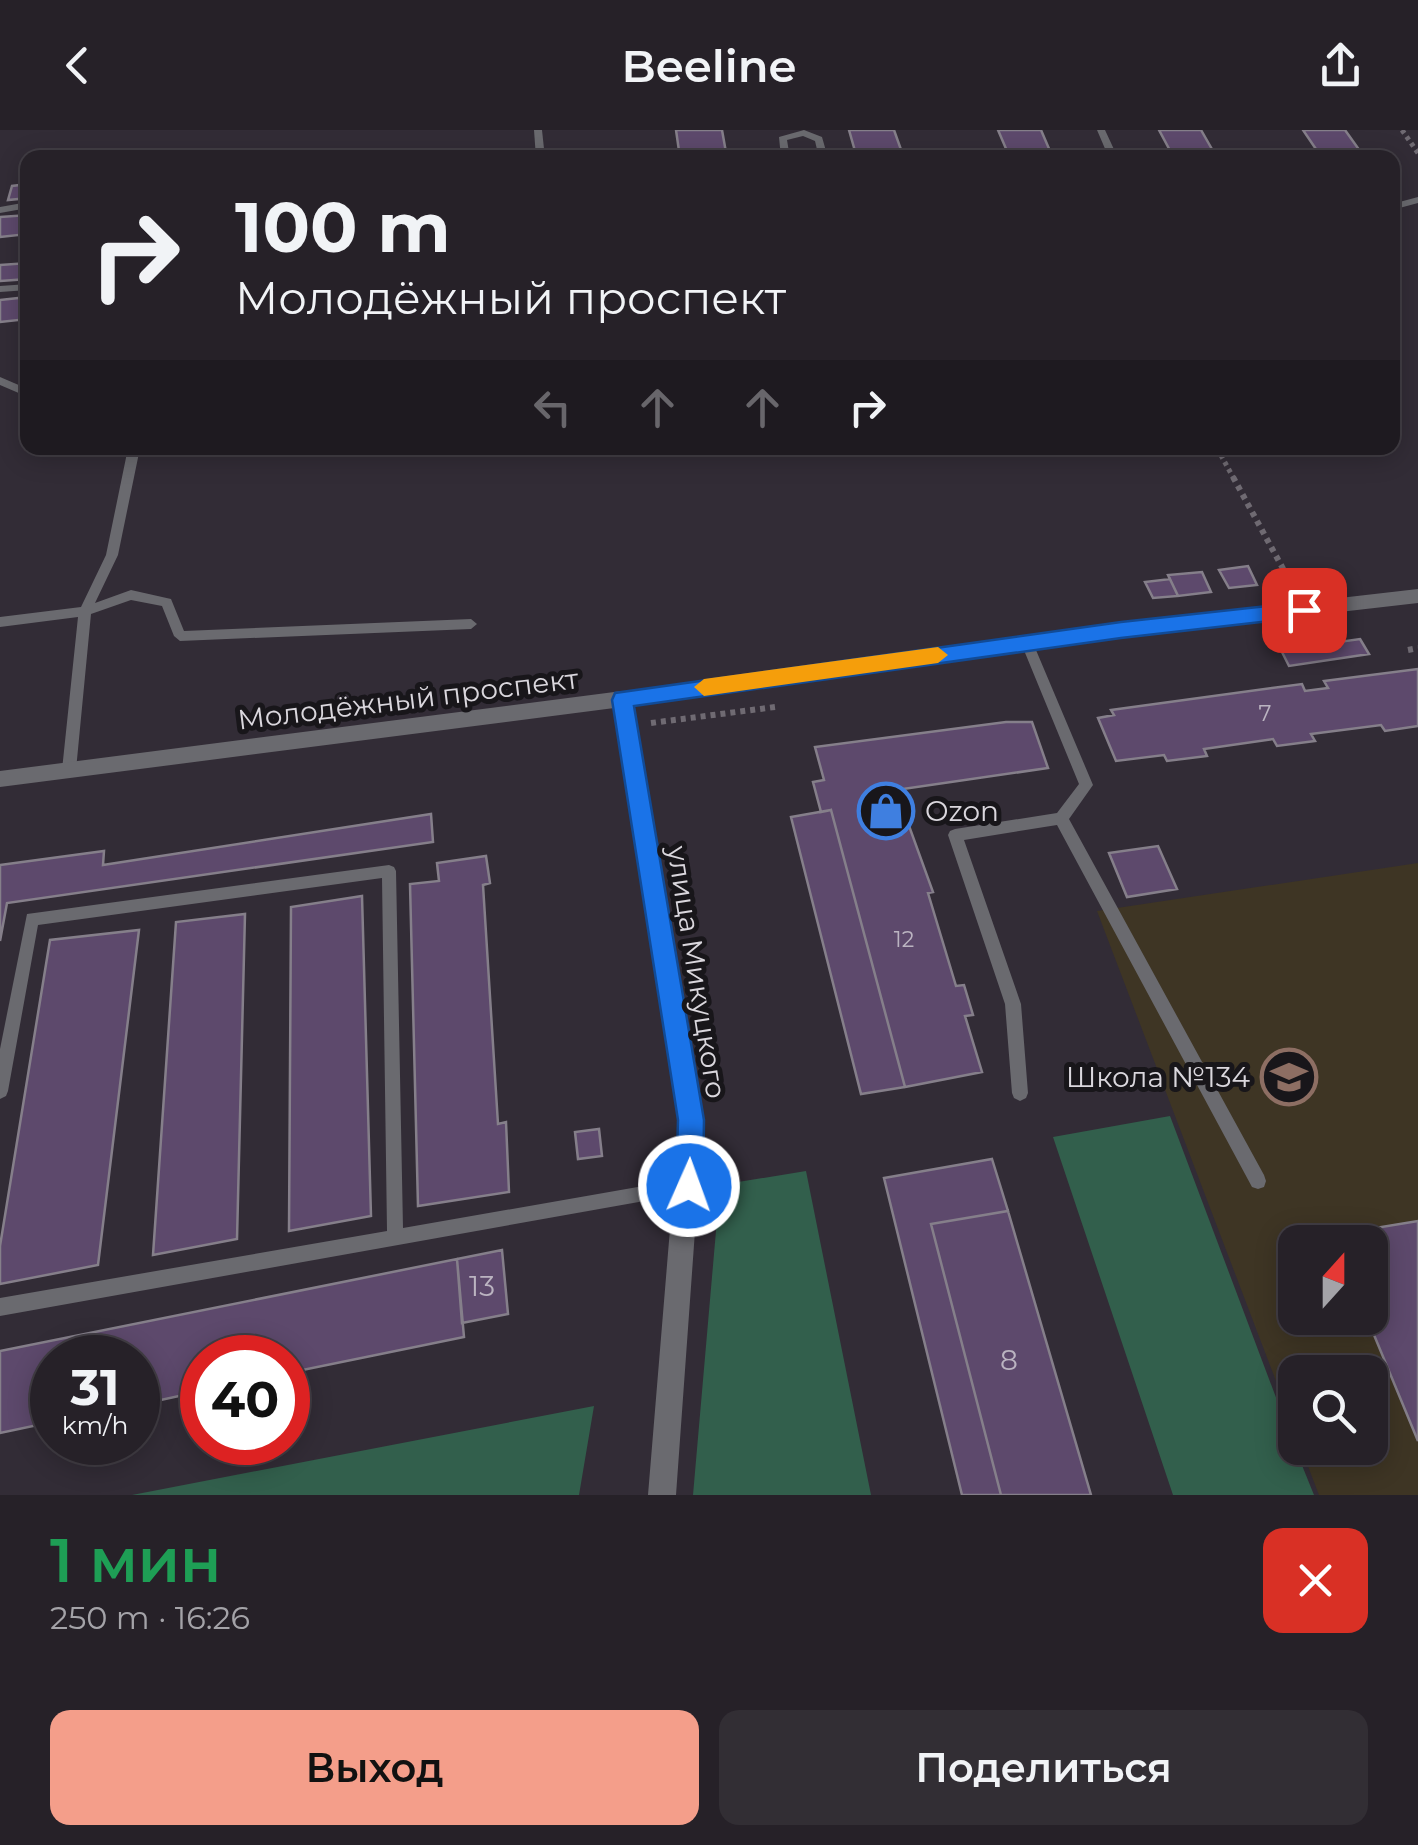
<!DOCTYPE html>
<html lang="ru">
<head>
<meta charset="utf-8">
<style>
	:root { --surface:#262128; --page:#322e34; --text:#f1f3f6; --muted:#a4a3a8; --line:#423e45; --accent:#f49e8a }
	body { margin:0; font-family:Montserrat,sans-serif; background:var(--page); color:var(--text); height:100vh; display:flex; flex-direction:column; font-size:38px; white-space:nowrap }
	* { box-sizing:border-box; margin:0 }
	p { font-size:32px; color:var(--muted) }
	.icon { flex:none; width:55px; height:55px; fill:none; stroke:currentColor; stroke-width:2; stroke-linecap:round; stroke-linejoin:round }
	.map { position:relative; height:1365px; overflow:hidden }
	.details { display:flex; flex-direction:column; background:var(--surface); flex:1 }
	.details>* { flex:none }
	.banner { position:absolute; left:20px; top:20px; width:1380px; height:305px; border-radius:20px; box-shadow:0 5px 25px #0003,0 0 0 2px var(--line); background:#262128; color:var(--text); overflow:hidden }
	.needle { width:65px; rotate:21deg }
	.tools { position:absolute; left:1278px; top:1095px; display:grid; gap:20px }
	.tools a { display:grid; place-items:center; width:110px; height:110px; border-radius:20px; background:var(--surface); box-shadow:0 5px 25px #0003,0 0 0 2px var(--line); font-size:50px }
	.speed { position:absolute; left:30px; top:1205px; display:flex; gap:20px; font-size:50px; font-weight:700; text-align:center }
	.speed>* { display:grid; place-content:center; width:130px; height:130px; border-radius:50%; background:var(--surface); box-shadow:0 5px 25px #0003,0 0 0 2px var(--line); line-height:1 }
	.speed small { font-size:25px; font-weight:400 }
	.speed .limit { border:15px solid #d22; background:#fff; color:#111 }
	.pin { position:absolute; display:grid; place-items:center; width:85px; height:85px; color:#fff; margin:-42px; border-radius:20px; box-shadow:0 5px 15px #0006 }
	.me { position:absolute; width:110px; margin:-55px; rotate:2deg; stroke-linejoin:round; filter:drop-shadow(0 0 8px #0008) }
	.turn { display:flex; align-items:center; gap:35px; height:210px; padding:0 50px; font-size:45px }
	.turn .icon { width:130px; height:130px; stroke-width:2.5 }
	.turn b { display:block; font-size:70px; line-height:85px }
	.lanes { display:flex; align-items:center; height:95px; padding:0 50px; background:#0003; justify-content:center; gap:50px; direction:ltr }
	.lanes .off { opacity:.35 }
	.round { display:grid; place-items:center; flex:none; width:105px; height:105px; border-radius:20px; background:var(--page) }
	.headline { display:flex; align-items:center; justify-content:space-between; height:170px; padding:0 50px }
	h1 { font-size:60px; font-weight:600; line-height:75px; color:#1e9e55 }
	.primary-button { display:flex; gap:20px; margin-top:auto; padding:20px 50px }
	.primary-button a { flex:1; height:115px; border-radius:20px; background:var(--accent); color:#111; font-size:40px; font-weight:600; line-height:115px; text-align:center }
	.primary-button a+a { background:var(--page); color:var(--text) }
	header { display:flex; justify-content:space-between; align-items:center; height:130px; padding:0 50px; background:var(--surface); font-size:45px; font-weight:600 }
	.map>svg:first-child { display:block }
	.education { fill:#3e3524; fill-rule:evenodd }
	.green { fill:#325f4c }
	.building { fill:#5d496c; stroke:#857f8a; stroke-width:2.5 }
	.lines { fill:none; stroke-linecap:round; stroke-linejoin:round }
	.path-far1 { stroke:#6f6a72; stroke-width:5; stroke-dasharray:4 4; stroke-linecap:butt }
	.path { stroke:#6f6a72; stroke-width:6; stroke-dasharray:5 5; stroke-linecap:butt }
	.service { fill:#6a6a6f; fill-rule:evenodd }
	.minor { fill:#6a6a6f; fill-rule:evenodd }
	.tertiary { fill:#6a6a6f; fill-rule:evenodd }
	.route { fill:#1a73e8; stroke:#114b97; stroke-width:2.5 }
	.slow { fill:#f59e0b }
	.labels { text-anchor:middle; dominant-baseline:central; stroke-width:10; stroke-linejoin:round; paint-order:stroke }
	.number-label { font-size:22px; fill:#bbb4c1 }
	.street-label { font-size:28px; fill:#dad7dd; stroke:#18161a }
	.poi-label { font-size:28px; fill:#dad7dd; stroke:#18161a; text-anchor:start }
	.near-number-label { font-size:28px; fill:#bbb4c1 }
</style>
</head>
<body>
<header><svg class="icon" aria-label="back" viewBox="0 0 24 24"><path d="M15 5l-7 7 7 7"/></svg>Beeline<svg class="icon" aria-label="share" viewBox="0 0 24 24"><path d="M12 15V3M7 8l5-5 5 5M5 13v7h14v-7"/></svg></header>
<div class="map">
<svg width="1418" height="1365" viewBox="0 0 1418 1365">
	<rect width="100%" height="100%" fill="#322c36"/>
	<!-- education -->
	<path class="education" d="M1418,733V1365H1319L1301,1318H1370V1242H1295V1301L1097,781ZM1295,1112H1370V1188H1295Z"/>
	<!-- green -->
	<path class="green" d="M1170,986L1295,1318L1314,1365H1173L1053,1007Z
		M806,1041L871,1365H693L720,1055Z
		M594,1276L579,1365H132Z"/>
	<!-- building -->
	<path class="building" d="M676,0H722L727,28H680Z
		M849,0H894L904,28H857Z
		M998,0H1041L1053,28H1010Z
		M1159,0H1201L1217,28H1174Z
		M1303,0H1345L1365,28H1322Z
		M28,54V68L8,70L12,56Z
		M28,85V104L0,107V87Z
		M28,133V149L0,151V135Z
		M28,167V189L0,192V170Z
		M1248,436L1257,455L1229,458L1219,440Z
		M1202,442L1211,462L1178,466L1168,445Z
		M1170,449L1178,466L1153,468L1145,452Z
		M1360,509L1369,524L1289,536L1281,520Z
		M1418,539V596L1385,601L1381,595L1311,604L1315,611L1277,616L1273,609L1204,619L1207,626L1167,631L1164,625L1116,631L1098,588L1114,585L1111,580L1302,554L1305,561L1328,558L1324,551Z
		M1006,592H1032L1048,638L896,660L933,762L928,763L956,856L964,855L973,885L965,886L982,942L905,957L831,680L821,682L813,652L824,650L815,617Z
		M831,680L905,957L861,964L791,687Z
		M431,684L433,712L7,773L0,811V735L104,721L103,735Z
		M1158,716L1177,759L1127,767L1109,723Z
		M486,726L490,753L483,755L498,994L506,992L509,1062L418,1076L410,754L439,751L437,733Z
		M362,766L371,1086L289,1101L291,777Z
		M245,784L237,1109L153,1125L176,792Z
		M139,800L98,1135L0,1154V1116L50,810Z
		M599,999L602,1026L578,1029L575,1002Z
		M992,1029L1008,1081L931,1094L1001,1365H962L884,1048Z
		M1008,1081L1091,1365H1001L931,1094Z
		M1418,1091V1311L1367,1188L1370,1112H1336L1333,1105Z
		M502,1120L508,1184L462,1193L457,1129Z
		M457,1129L464,1207L288,1243V1228H202V1261L138,1275V1228H52V1292L0,1303V1221Z"/>
	<g class="lines">
		<!-- path-far1 -->
		<path class="path-far1" d="M1402,0L1418,23
			M1217,318L1234,349"/>
		<!-- path -->
		<path class="path" d="M1233,347L1293,457
			M1408,520L1418,518
			M651,593L775,577"/>
		<!-- service -->
		<path class="service" d="M534,0H542L545,28H536Z
			M804,0L822,7L828,28H819L815,11L803,6L787,10L790,28H781L779,7Z
			M1097,0H1105L1118,28H1109Z
			M1418,67V73L1392,80V74Z
			M28,72V78L0,83V77Z
			M28,154V160L0,162V156Z
			M0,247L28,259V267L0,255Z
			M128,318H140L118,425L95,473L131,460L171,469L184,501L471,489L477,494L471,499L180,511L174,506L162,476L131,470L91,484L76,640L74,644H64L62,640L78,487L0,497V487L81,477L106,425Z
			M1027,508L1033,513L1093,655L1069,689L1264,1045L1266,1051L1264,1057L1258,1059L1252,1057L1057,695L964,710L1021,874L1028,963L1026,968L1020,971L1014,968L1012,963L1005,874L948,705L950,701L955,699L1057,683L1079,654L1021,513Z
			M389,735L394,737L396,741L403,1098L689,1048L695,1050L697,1056L695,1062L0,1186V1168L387,1101L382,748L38,795L8,961L6,966L0,969V919L27,784Z"/>
		<!-- minor -->
		<path class="minor" d="M622,561L631,569L622,577L0,657V641Z"/>
		<!-- tertiary -->
		<path class="tertiary" d="M1418,459V473L1121,507L632,575L703,990L676,1365H648L679,990L613,569L615,564L1121,493Z"/>
	</g>
	<!-- route -->
	<path class="route" d="M1304,472L1314,480L1304,487L1121,508L634,576L704,990L703,1056L699,1066L689,1070L680,1066L676,1056L678,990L612,570L615,563L1121,492Z"/>
	<!-- slow -->
	<path class="slow" d="M938,517L948,525L938,533L704,566L694,557L704,549Z"/>
	<!-- icons -->
	<defs>
		<g id="shop-ring" transform="scale(2.875)"><circle r="9.5" fill="#18161a" stroke="#3f7fe0" stroke-width="1.5"/><path d="M-5-2.5h2.3a2.7 3.5 0 0 1 5.4 0H5L5.5 6h-11ZM-1.5-2.5h3a1.5 2.3 0 0 0-3 0Z" fill="#3f7fe0"/></g>
		<g id="school-ring" transform="scale(2.875)"><circle r="9.5" fill="#18161a" stroke="#8d6e63" stroke-width="1.5"/><path d="M0-5L7-2L0 1L-7-2ZM-4 1L0 2.5L4 1V4Q0 6-4 4Z" fill="#8d6e63"/></g>
	</defs>
	<g fill-rule="evenodd">
		<use href="#shop-ring" x="886" y="681"/>
		<use href="#school-ring" x="1289" y="947"/>
	</g>
	<g class="labels">
		<!-- number labels -->
		<g class="number-label">
			<text x="1265" y="583">7</text>
			<text x="904" y="809">12</text>
		</g>
		<!-- street labels -->
		<g class="street-label">
			<text transform="translate(408 569) rotate(-7)">Молодёжный проспект</text>
			<text transform="translate(697 842) rotate(81)">улица Микуцкого</text>
		</g>
		<!-- poi labels -->
		<g class="poi-label">
			<text x="925" y="681">Ozon</text>
			<text x="1250" y="947" text-anchor="end">Школа №134</text>
		</g>
		<!-- near-number labels -->
		<g class="near-number-label">
			<text x="482" y="1156">13</text>
			<text x="1009" y="1230">8</text>
		</g>
	</g>
</svg>
<div class="tools">
<a><svg class="needle" viewBox="-14 -14 28 28"><path d="M0-13l5 13h-10z" fill="#e53935"/><path d="M0 13l5-13h-10z" fill="#a4a3a8"/></svg></a>
<a><svg class="icon" aria-label="search" viewBox="0 0 24 24"><circle cx="10" cy="10" r="6"/><path d="M15 15l6 6"/></svg></a>
</div>
<div class="speed"><div>31<small>km/h</small></div><div class="limit">40</div></div>
<div class="pin" style="left:1304px;top:480px;background:#d93025"><svg class="icon" aria-label="arrive" viewBox="0 0 24 24"><path d="M6 21V4h12l-3 4 3 4H6"/></svg></div>
<svg class="me" style="left:689px;top:1056px" viewBox="-20 -20 40 40"><circle r="17" fill="#1a73e8" stroke="#fff" stroke-width="3"/><path d="M0-11L8 9 0 5-8 9z" fill="#fff"/></svg>
<div class="banner">
<div class="turn"><svg class="icon" aria-label="right" viewBox="0 0 24 24"><path d="M7 20v-9h11M14 6l5 5-5 5"/></svg><div><b>100 m</b>Молодёжный проспект</div></div>
<div class="lanes"><svg class="icon off" aria-label="left" viewBox="0 0 24 24"><path d="M17 20v-9H6M10 6l-5 5 5 5"/></svg><svg class="icon off" aria-label="ahead" viewBox="0 0 24 24"><path d="M12 20V5M6 11l6-6 6 6"/></svg><svg class="icon off" aria-label="ahead" viewBox="0 0 24 24"><path d="M12 20V5M6 11l6-6 6 6"/></svg><svg class="icon" aria-label="right" viewBox="0 0 24 24"><path d="M7 20v-9h11M14 6l5 5-5 5"/></svg></div>
</div>
</div>
<section class="details">
<div class="headline"><div><h1>1 мин</h1><p>250 m · 16:26</p></div><a class="round" style="background:#d93025;color:#fff"><svg class="icon" aria-label="close" viewBox="0 0 24 24"><path d="M6 6l12 12M18 6L6 18"/></svg></a></div>
<div class="primary-button"><a>Выход</a><a>Поделиться</a></div>
</section>
</body>
</html>
